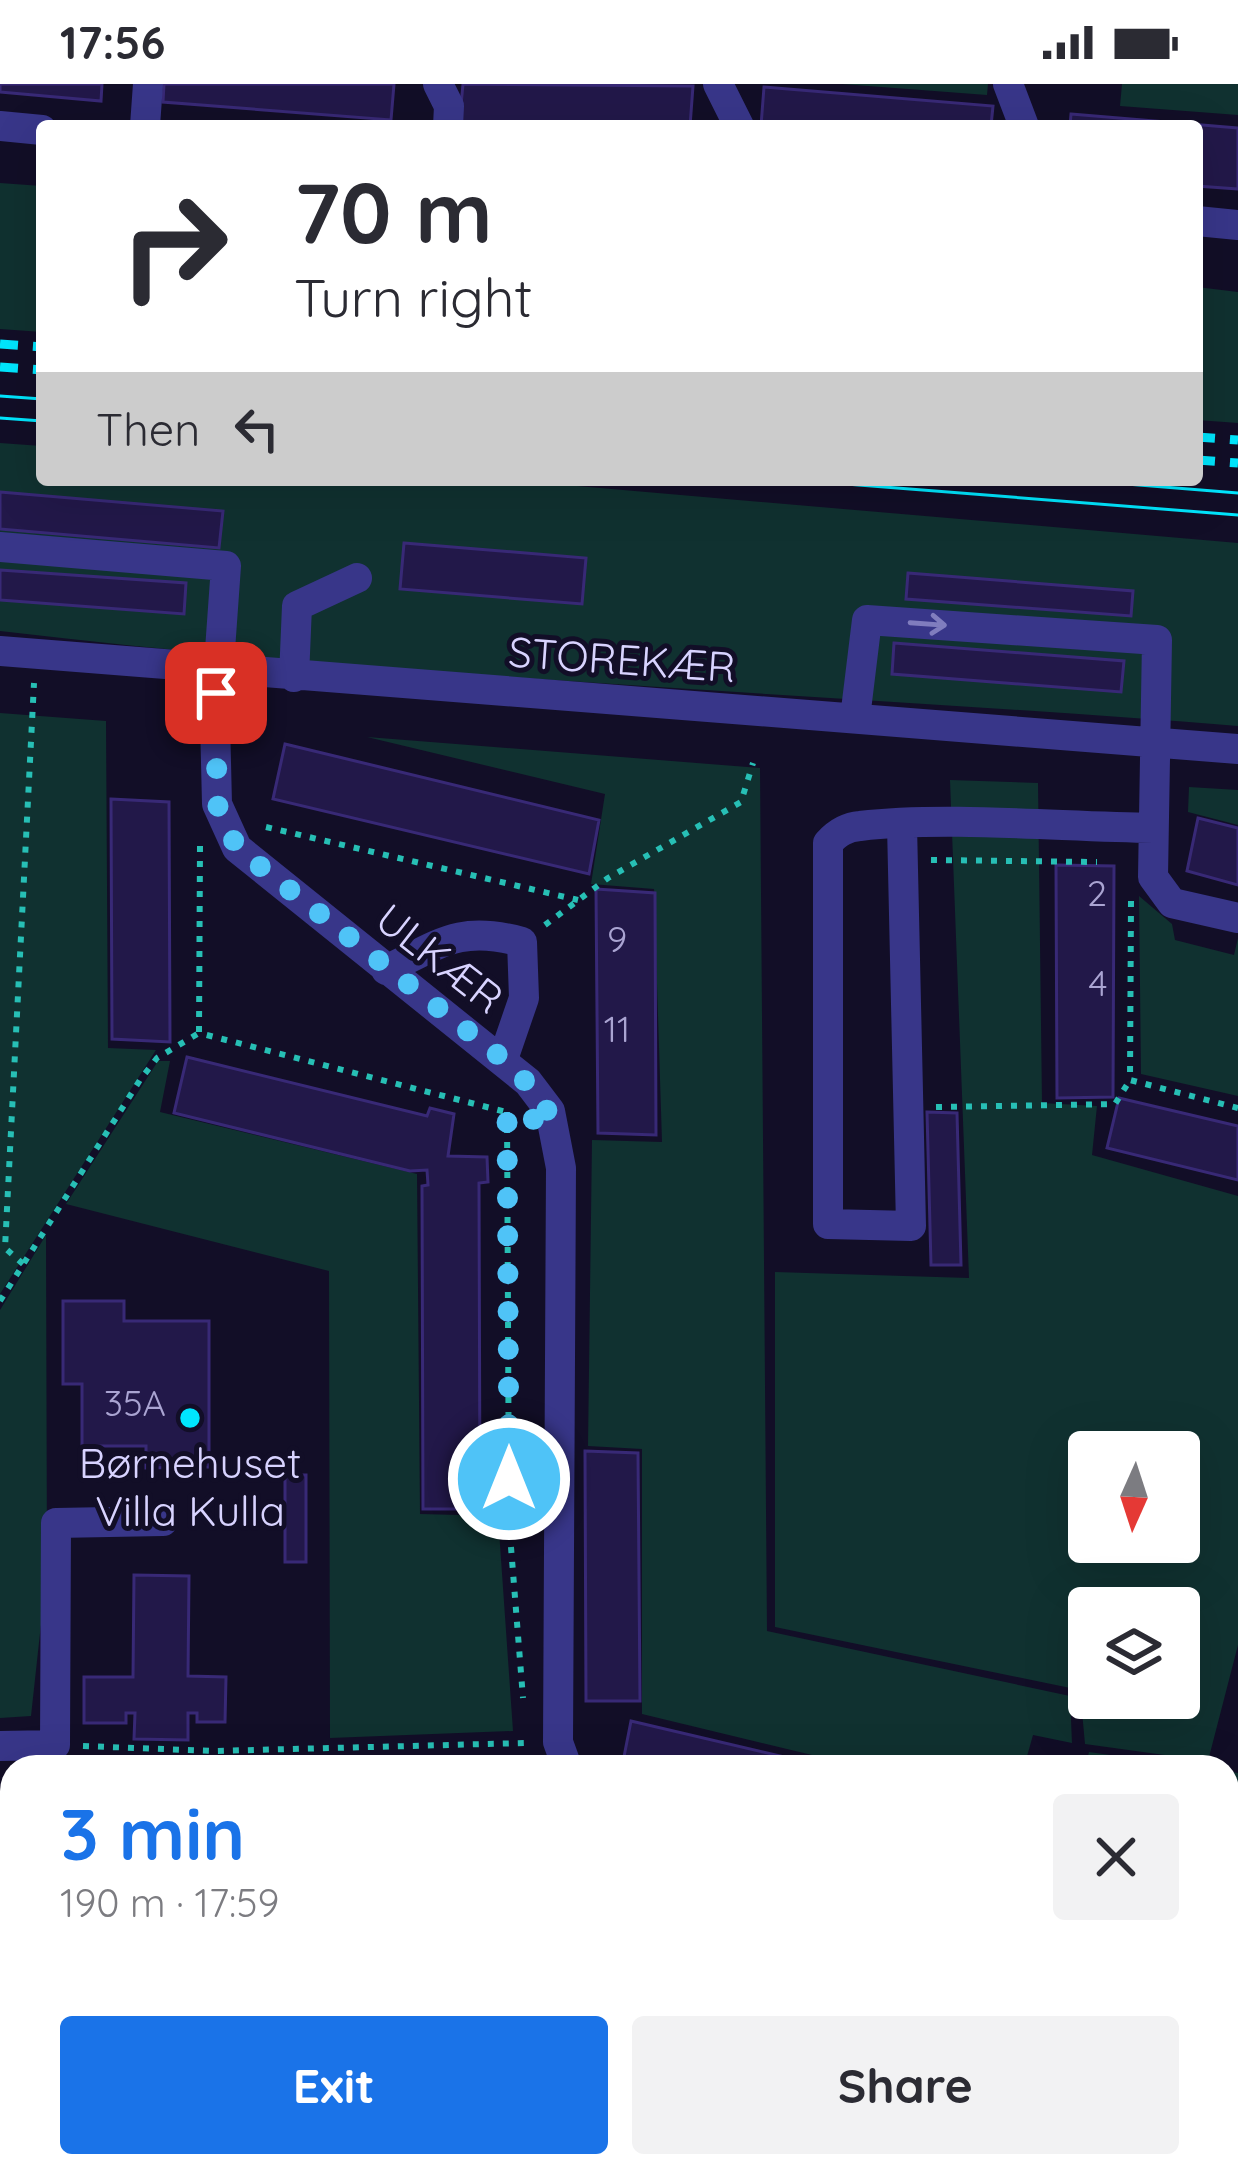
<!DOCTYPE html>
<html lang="en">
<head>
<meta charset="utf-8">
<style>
	:root { --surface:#fff; --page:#f2f2f3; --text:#2b2b33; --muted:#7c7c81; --accent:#1a73e8 }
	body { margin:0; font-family:Quicksand,sans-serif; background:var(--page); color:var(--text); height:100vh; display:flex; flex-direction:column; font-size:45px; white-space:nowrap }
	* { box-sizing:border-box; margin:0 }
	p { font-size:39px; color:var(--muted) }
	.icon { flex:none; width:66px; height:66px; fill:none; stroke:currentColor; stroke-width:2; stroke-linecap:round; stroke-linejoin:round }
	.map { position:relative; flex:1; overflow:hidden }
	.sheet { position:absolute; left:0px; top:1671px; width:1239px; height:423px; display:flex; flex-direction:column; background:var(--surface); border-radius:36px 36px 0 0; box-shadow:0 12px 48px #0002 }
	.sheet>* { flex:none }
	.top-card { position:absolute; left:36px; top:36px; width:1167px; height:366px; border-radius:12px; box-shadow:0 12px 48px #0002; background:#fff; color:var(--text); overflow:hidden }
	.needle { width:78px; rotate:183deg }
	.tools { position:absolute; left:1068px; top:1347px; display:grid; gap:24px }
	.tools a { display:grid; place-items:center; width:132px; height:132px; border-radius:12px; background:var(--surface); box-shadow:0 12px 48px #0002; font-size:60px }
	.pin { position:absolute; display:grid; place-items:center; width:102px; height:102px; color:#fff; margin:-51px; border-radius:24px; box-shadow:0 6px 18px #0006 }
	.me { position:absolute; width:132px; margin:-66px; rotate:0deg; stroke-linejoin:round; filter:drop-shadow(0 0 9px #0008) }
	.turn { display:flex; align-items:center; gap:42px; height:252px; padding:0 60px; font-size:54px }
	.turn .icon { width:156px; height:156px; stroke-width:2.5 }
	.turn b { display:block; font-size:84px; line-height:102px }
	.then { display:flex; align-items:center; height:114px; padding:0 60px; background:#0003; gap:24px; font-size:45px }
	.round { display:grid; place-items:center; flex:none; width:126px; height:126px; border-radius:12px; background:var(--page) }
	.head { display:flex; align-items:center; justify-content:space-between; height:204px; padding:0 60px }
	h1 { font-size:72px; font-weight:800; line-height:90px; color:var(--accent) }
	.action { display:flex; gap:24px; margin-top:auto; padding:24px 60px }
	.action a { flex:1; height:138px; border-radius:12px; background:var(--accent); color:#fff; font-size:48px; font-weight:800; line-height:138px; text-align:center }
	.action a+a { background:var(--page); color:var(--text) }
	.status { display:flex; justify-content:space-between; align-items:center; height:84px; padding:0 60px; background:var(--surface); direction:ltr }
	.status svg { height:33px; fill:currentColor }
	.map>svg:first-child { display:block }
	.green { fill:#103130; fill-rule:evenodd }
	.building { fill:#221849; stroke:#382976; stroke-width:3 }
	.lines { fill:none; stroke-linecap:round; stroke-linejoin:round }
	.path { stroke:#27bfb5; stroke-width:6; stroke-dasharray:6 9; stroke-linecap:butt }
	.minor { stroke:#383689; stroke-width:30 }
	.tram { stroke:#00e6fe; stroke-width:3 }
	.rail { stroke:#00e6fe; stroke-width:9; stroke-dasharray:18 15; stroke-linecap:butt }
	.oneway { stroke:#807dbe }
	.route { stroke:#4fc3f7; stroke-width:21; stroke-dasharray:0 37.8 }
	.poi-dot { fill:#00e6fe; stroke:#120e27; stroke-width:4.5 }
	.labels { text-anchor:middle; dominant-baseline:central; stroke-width:10; stroke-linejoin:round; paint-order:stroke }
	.number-label { font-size:36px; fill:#aaa4d2 }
	.street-label { font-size:42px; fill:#d8d3ff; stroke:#120e27 }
	.poi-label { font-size:42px; fill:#d8d3ff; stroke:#120e27 }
</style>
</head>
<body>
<div class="status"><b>17:56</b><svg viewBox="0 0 49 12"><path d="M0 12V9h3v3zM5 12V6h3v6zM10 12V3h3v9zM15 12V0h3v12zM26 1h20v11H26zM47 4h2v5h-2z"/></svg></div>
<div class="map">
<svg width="1238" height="2092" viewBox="0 0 1238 2092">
	<rect width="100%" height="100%" fill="#120e27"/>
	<!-- green -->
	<path class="green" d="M842,0H988L987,11Z
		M1122,0H1238V31L1120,22Z
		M0,99L42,102V248L0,245Z
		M1197,203L1238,208V339L1197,336Z
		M0,359L42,362V396H507L1238,459V642C825,609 411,596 0,547Z
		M0,629L106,637L108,964L156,966L0,1210Z
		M367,653L760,684L767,1547L1070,1612L1072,1659L1033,1651L1024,1683H862L642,1630V1365L588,1362L592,1056L662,1058L654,805L591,800L605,710Z
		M950,696L1038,699L1042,1019L1097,1022L1092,1071L1238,1112V1561L1208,1677L1085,1660L1080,1606L775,1543V1188L969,1194ZM1089,1368H1179V1458H1089ZM1089,1524H1179V1614H1089Z
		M1189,703L1238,706V741L1188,728Z
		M1139,812L1172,840L1175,856L1234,871L1238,854V1012L1141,990Z
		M158,977H170L160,1028L417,1090L420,1430L498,1432L513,1647L330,1654L329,1187L66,1120Z
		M46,1151L47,1485L31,1632L0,1634V1226Z
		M1089,1668L1195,1683H1085Z
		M1227,1687L1238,1689V2092H1031L1033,2082H1227Z
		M427,2082H551L593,2092H309L426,2088Z"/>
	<!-- building -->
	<path class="building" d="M0,0H102L101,17L0,8Z
		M164,0H394L391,36L163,18Z
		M463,0L693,2L690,42H459Z
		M764,3L993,22L991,42H761Z
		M1071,30L1238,44V105L1197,102V42H1070Z
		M0,408L223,427L219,464L0,445Z
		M404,459L586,474L582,520L400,505Z
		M0,486L186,499L184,530L0,516Z
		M908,489L1133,507L1131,532L906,515Z
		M894,559L1124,577L1121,608L892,590Z
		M285,660L599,736L589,790L273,715Z
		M111,715L169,718L170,958L112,955Z
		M1198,734L1238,744V801L1187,787Z
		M1056,781L1114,782L1113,1013L1057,1014Z
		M596,805L655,809L656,1051L598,1049Z
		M187,973L427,1032L430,1024L454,1030L448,1072L487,1073L488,1098L479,1099L480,1425H423L422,1102L428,1101L427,1086L410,1087L174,1029Z
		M1119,1014L1238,1042V1096L1107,1064Z
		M927,1028L957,1029L961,1181H931Z
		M63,1217H124V1237H209V1383L146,1384V1362H82V1300H63Z
		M585,1367L638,1369L640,1617H586Z
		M285,1391H306V1478H285Z
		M134,1491L189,1492L188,1592L226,1593L225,1638H197V1629H188V1656L134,1655L135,1629H126V1639H84V1593H133Z
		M631,1637L827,1683H622Z
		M0,1709H11L12,1938L0,1935Z
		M585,2082H830L870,2092H625Z"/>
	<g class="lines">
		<!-- path -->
		<path class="path" d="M266,743L578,816
			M200,762L199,949L510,1029
			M931,776L1097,778
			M1131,817L1130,996L1238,1024
			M545,841L608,794L741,718L753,679
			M936,1023L1115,1020L1130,996
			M507,1028L509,1438L523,1614
			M23,1180L5,1164L34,599
			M0,1217L140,996L157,974L199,949
			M83,1662L214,1667L526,1659
			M919,2082L920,2092"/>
		<!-- minor -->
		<path class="minor" d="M438,0L449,22L448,42
			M718,0L739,42
			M1008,0L1024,42
			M0,42L42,46
			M145,42L148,0
			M1197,137L1238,141
			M0,463L226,482L215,636L217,720L237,764L528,998L550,1027L561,1084L558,1658L567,1683
			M0,567L1238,665
			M294,593L297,522L357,494
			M855,634L867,536L1157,556L1153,793L1172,819L1238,834
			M902,741L911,1142L828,1140V759C837,749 846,743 860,742C948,732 1062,743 1153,744
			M386,886C441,859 460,841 522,858L524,914L503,975
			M0,1662L55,1661L56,1439L163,1437"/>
		<!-- tram -->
		<path class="tram" d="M0,312L42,315
			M0,334L42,337
			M795,396L1238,431
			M1077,396L1238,409"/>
		<!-- rail -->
		<path class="rail" d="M0,260L42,263
			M0,283L42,286
			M1197,353L1238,356
			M1197,376L1238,379"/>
	</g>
	<!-- one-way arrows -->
	<defs><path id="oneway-shaft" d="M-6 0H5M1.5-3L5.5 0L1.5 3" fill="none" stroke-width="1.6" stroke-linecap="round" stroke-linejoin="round" transform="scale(3)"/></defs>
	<use class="oneway" href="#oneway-shaft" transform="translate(928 540) rotate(4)"/>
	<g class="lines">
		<!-- route -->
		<path class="route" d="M216,609L217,720L237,764L503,975L540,1012L554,1041L507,1028L509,1395"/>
	</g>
	<!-- markers -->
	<circle class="poi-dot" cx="190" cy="1334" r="12"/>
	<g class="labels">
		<!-- number labels -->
		<g class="number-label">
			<text x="1097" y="808">2</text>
			<text x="617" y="854">9</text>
			<text x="1098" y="898">4</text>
			<text x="617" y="944">11</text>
			<text x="135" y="1318">35A</text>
		</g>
		<!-- street labels -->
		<g class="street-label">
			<text transform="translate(622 575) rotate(4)">STOREKÆR</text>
			<text transform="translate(440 874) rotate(38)">ULKÆR</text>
		</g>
		<!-- poi labels -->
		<g class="poi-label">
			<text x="190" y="1378">Børnehuset<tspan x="190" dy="48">Villa Kulla</tspan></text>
		</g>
	</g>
</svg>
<div class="tools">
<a><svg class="needle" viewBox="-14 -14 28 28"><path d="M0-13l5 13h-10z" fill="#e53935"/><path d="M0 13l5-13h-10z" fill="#7c7c81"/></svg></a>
<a><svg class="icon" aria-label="layers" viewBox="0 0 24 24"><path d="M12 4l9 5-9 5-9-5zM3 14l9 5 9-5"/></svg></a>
</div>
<div class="pin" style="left:216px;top:609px;background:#d93025"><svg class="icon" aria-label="arrive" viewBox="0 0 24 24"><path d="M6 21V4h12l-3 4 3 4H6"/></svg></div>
<svg class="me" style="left:509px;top:1395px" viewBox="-20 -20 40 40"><circle r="17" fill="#4fc3f7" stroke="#fff" stroke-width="3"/><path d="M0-11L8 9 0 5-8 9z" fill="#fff"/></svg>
<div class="top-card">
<div class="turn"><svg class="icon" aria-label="right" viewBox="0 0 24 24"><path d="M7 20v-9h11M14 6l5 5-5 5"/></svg><div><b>70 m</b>Turn right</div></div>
<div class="then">Then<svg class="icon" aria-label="left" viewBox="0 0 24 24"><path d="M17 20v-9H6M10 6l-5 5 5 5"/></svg></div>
</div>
<section class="sheet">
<div class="head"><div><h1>3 min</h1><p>190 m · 17:59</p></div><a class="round"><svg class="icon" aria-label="close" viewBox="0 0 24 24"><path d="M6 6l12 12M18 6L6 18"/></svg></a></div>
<div class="action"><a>Exit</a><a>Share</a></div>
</section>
</div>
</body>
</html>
